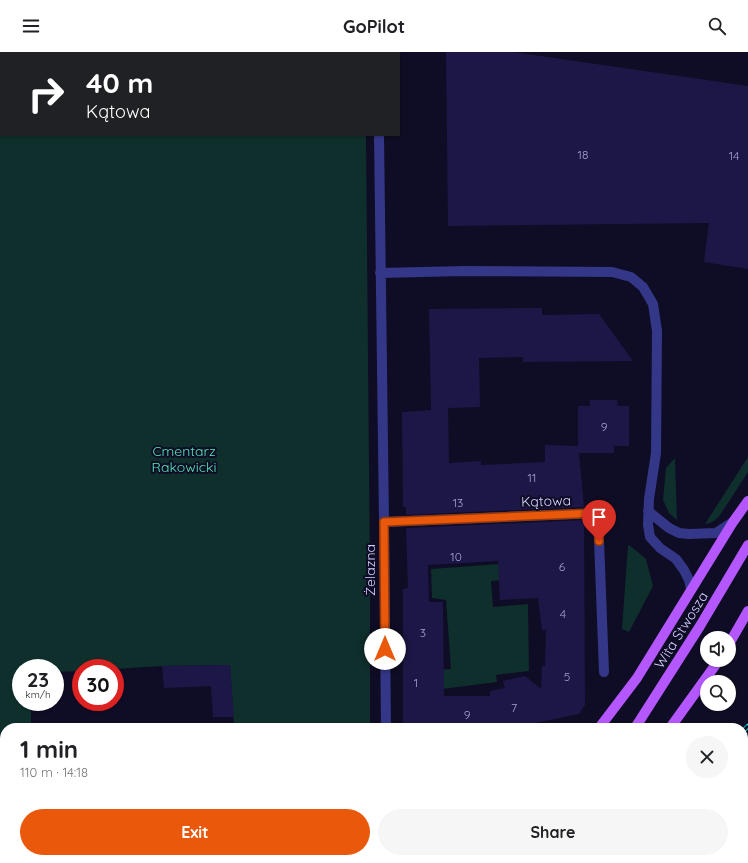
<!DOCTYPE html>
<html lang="en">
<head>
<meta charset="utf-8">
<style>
	:root { --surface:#fff; --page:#f6f6f6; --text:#202124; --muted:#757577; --accent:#ea580c }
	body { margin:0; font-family:Quicksand,sans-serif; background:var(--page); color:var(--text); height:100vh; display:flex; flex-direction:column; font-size:15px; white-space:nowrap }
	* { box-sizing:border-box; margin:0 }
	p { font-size:13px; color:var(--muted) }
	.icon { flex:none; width:22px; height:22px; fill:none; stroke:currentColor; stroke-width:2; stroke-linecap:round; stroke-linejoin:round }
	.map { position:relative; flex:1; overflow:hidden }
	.drawer { position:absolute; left:0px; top:671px; width:748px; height:140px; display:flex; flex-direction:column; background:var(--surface); border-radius:16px 16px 0 0; box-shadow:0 1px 3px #0004 }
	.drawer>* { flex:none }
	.banner { position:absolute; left:0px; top:0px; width:400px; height:84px; box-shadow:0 1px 3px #0004; background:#202124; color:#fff; overflow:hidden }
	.buttons { position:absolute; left:700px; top:579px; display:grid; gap:8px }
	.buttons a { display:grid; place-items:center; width:36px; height:36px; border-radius:50%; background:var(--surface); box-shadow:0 1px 3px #0004; font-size:20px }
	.speed { position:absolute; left:12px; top:607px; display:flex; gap:8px; font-size:20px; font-weight:700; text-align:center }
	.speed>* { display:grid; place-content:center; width:52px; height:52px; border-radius:50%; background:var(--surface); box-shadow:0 1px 3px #0004; line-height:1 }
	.speed small { font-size:10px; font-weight:400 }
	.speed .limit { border:6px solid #d22; background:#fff; color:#111 }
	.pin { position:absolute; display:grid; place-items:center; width:34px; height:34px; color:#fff; margin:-41px -17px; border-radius:50% 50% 50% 0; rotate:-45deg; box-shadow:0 0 4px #0007 }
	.pin .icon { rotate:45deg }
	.me { position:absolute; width:44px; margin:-22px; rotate:0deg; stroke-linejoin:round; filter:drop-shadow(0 0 3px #0008) }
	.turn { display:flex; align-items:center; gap:14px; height:84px; padding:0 20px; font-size:18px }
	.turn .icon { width:52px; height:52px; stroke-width:2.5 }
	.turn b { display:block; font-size:28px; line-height:34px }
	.round { display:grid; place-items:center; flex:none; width:42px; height:42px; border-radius:21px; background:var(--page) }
	.headline { display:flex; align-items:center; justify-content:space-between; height:68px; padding:0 20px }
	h1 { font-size:24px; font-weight:700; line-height:30px }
	.button { display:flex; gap:8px; margin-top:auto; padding:8px 20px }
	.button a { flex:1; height:46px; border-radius:24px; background:var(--accent); color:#fff; font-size:16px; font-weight:700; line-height:46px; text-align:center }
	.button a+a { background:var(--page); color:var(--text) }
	header { display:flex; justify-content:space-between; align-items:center; height:52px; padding:0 20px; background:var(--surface); font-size:18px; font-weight:700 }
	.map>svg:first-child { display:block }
	.green { fill:#0f2f2c }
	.building { fill:#1d1747; fill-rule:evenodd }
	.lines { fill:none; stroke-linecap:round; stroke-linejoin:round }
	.minor { stroke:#343787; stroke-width:10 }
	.primary { stroke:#b457ff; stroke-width:10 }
	.rail-casing { stroke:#00f5fb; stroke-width:4.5 }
	.rail { stroke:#0f0c25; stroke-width:3; stroke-dasharray:9; stroke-linecap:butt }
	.primary-bridge { stroke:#b457ff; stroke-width:10 }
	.route-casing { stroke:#983908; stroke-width:10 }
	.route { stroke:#ea580c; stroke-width:7 }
	.labels { text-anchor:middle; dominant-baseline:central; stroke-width:4; stroke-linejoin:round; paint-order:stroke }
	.number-label { font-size:12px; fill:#a5a2d1 }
	.park-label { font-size:14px; fill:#53e8b8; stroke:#0f0c25 }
	.street-label { font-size:14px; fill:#d2d0ff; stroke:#0f0c25 }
</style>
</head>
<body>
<header><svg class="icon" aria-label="menu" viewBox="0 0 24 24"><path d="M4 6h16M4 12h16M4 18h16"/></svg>GoPilot<svg class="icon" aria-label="search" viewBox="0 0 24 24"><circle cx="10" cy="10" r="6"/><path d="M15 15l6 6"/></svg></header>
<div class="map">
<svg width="748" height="811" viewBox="0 0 748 811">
	<rect width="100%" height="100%" fill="#0f0c25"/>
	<!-- green -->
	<path class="green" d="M0,0H365V1H1V83H366L370,524V676H234L230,613L162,614L115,617V616H81V619L55,620V616H21V650H31V676H5V780H0Z
		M748,405V420L737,437L720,463L715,468L710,471L705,472Z
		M675,406L677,468L669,461L663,448L666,416Z
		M628,493C635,496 640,503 646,507L653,534L629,580L622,577Z
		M513,511L534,525L491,529L493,555L528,552L529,619L496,623L497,630L442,637L440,618L451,617L446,548L432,546L431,517Z"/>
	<!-- building -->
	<path class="building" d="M446,0H513L748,34V217L704,210L709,171L448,174Z
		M542,256V263L599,262L633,309L523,310V305L479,306L480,355L448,356L449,411L481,409V413L545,410V393L578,394V354H590V348H617L618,354H629V394H614V401H579L584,455L406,463V455H403L402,360L431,358L429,257Z
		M584,468L585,653L579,662L510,676H403V537L408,536L406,476ZM498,509L500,548L538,546L542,578H546L545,614H542L541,637L525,624L503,629L505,636L490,639V644H444L443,550H429L428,513Z
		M230,613L234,665H213L211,634L164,636L162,614Z"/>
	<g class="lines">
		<!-- minor -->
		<path class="minor" d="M378,0V1
			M379,83L384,470L386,676
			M380,221L464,219L612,220L631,225L643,235L653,252L657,279L656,401L649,447L648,473L650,485L660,496L676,507L684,518L689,528L691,537
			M648,459L669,476L679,481L689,482L716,481L733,470
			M384,470L598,461L604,620
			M380,811L381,806"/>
		<!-- primary -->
		<path class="primary" d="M729,592L748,559
			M599,676L637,626L733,470L748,449
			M635,676L700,574L748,493
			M670,676L719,608
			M84,811L201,806
			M528,811L532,806"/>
		<!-- rail casing -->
		<g class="rail-casing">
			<path id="rail" d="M743,679L748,674
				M743,701L748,696
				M743,723L748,717
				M743,749L748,743
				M743,772L748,766
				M617,811L622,806
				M638,811L643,806
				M666,811L670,806
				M691,811L695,806
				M711,811L715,806"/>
		</g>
		<!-- rail -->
		<use href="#rail" class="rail"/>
		<!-- primary-bridge -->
		<path class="primary-bridge" d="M553,806L582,811"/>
	</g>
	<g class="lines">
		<!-- route casing -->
		<g class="route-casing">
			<path id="route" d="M385,597L384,470L598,461L599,489"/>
		</g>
		<!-- route -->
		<use href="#route" class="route"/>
	</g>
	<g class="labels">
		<!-- number labels -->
		<g class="number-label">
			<text x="583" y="102">18</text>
			<text x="734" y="103">14</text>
			<text x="604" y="374">9</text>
			<text x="532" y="425">11</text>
			<text x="458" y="450">13</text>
			<text x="456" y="504">10</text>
			<text x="562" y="514">6</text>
			<text x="563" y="561">4</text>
			<text x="423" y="580">3</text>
			<text x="567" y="624">5</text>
			<text x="416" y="630">1</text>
			<text x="514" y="655">7</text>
			<text x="467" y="662">9</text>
		</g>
		<!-- park labels -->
		<g class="park-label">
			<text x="184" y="399">Cmentarz<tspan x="184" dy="16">Rakowicki</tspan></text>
		</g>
		<!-- street labels -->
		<g class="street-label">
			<text transform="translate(546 449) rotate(-2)">Kątowa</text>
			<text transform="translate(370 518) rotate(-90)">Żelazna</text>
			<text transform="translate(681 578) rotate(-58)">Wita Stwosza</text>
		</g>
	</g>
</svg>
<div class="buttons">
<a><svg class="icon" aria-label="sound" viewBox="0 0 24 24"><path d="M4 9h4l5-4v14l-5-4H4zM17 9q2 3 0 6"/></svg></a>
<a><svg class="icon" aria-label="search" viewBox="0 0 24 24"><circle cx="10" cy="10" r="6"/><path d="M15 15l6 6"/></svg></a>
</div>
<div class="speed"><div>23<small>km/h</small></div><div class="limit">30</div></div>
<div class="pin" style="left:599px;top:489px;background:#d93025"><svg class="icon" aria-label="arrive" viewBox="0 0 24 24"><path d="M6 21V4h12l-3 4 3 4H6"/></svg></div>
<svg class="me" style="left:385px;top:597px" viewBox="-20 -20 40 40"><circle r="19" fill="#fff"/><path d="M0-13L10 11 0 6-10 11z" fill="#ea580c"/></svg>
<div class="banner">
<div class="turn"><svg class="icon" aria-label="right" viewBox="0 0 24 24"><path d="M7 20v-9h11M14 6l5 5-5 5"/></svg><div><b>40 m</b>Kątowa</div></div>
</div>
<section class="drawer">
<div class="headline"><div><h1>1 min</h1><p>110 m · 14:18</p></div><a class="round"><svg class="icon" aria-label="close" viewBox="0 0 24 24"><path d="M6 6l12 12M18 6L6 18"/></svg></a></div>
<div class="button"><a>Exit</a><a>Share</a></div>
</section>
</div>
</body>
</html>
